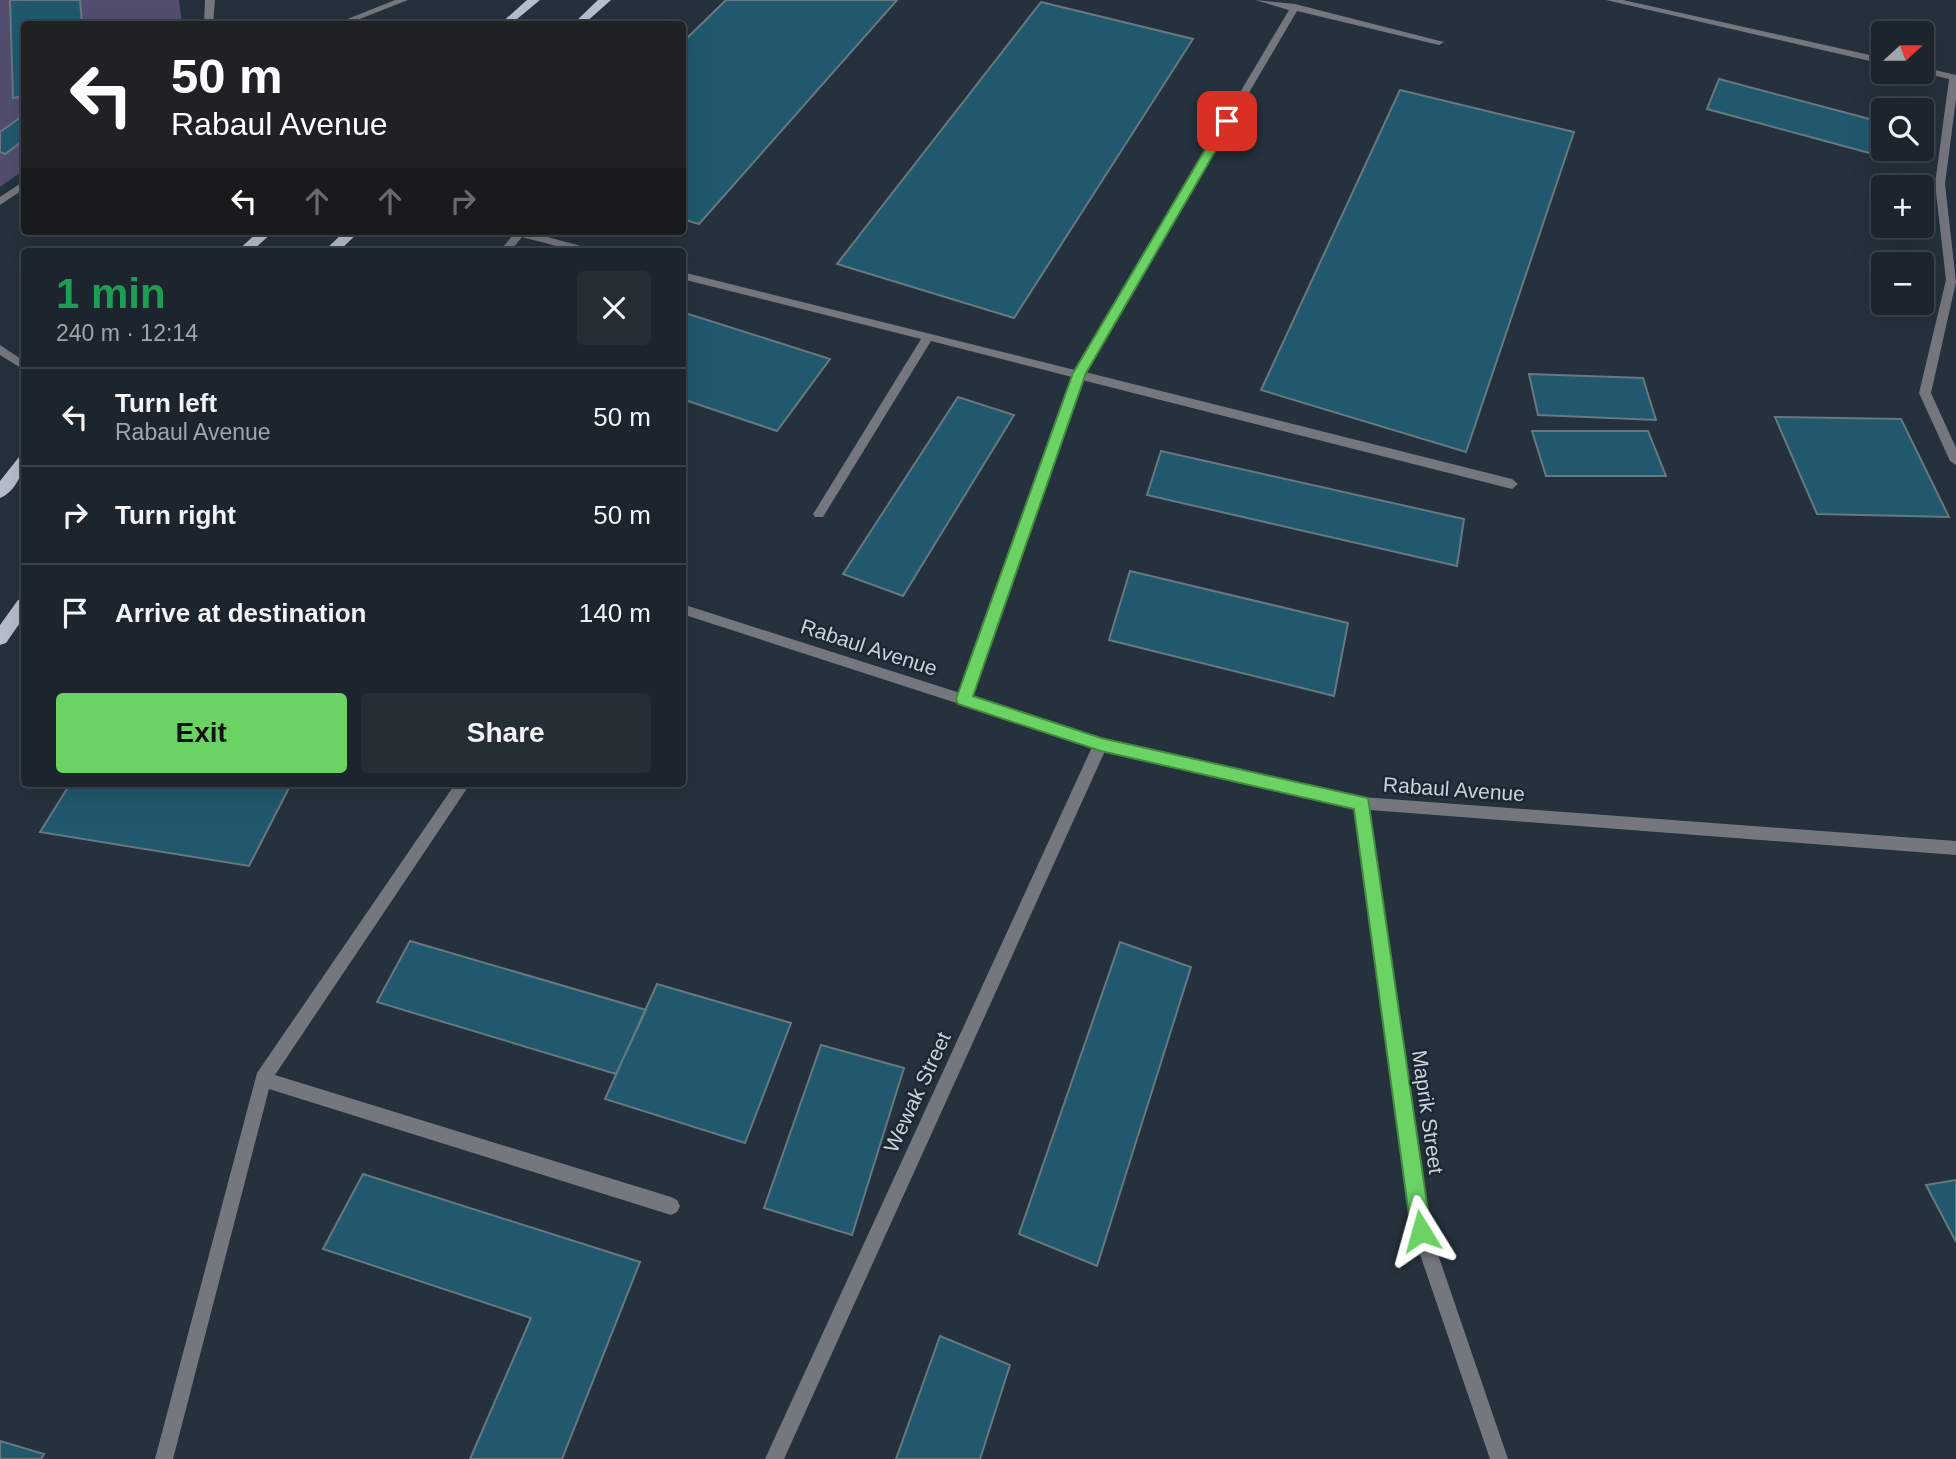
<!DOCTYPE html>
<html lang="en">
<head>
<meta charset="utf-8">
<style>
	:root { --surface:#1c252d; --page:#252d35; --text:#f1f3f6; --muted:#a0a5aa; --line:#3a4249; --accent:#6ad364 }
	body { margin:0; font-family:Arial,sans-serif; background:var(--page); color:var(--text); height:100vh; display:flex; flex-direction:column; font-size:26px; white-space:nowrap }
	* { box-sizing:border-box; margin:0 }
	p { font-size:23px; color:var(--muted) }
	.icon { flex:none; width:38px; height:38px; fill:none; stroke:currentColor; stroke-width:2; stroke-linecap:round; stroke-linejoin:round }
	.map { position:relative; flex:1; overflow:hidden }
	.sheet { position:absolute; left:21px; top:248px; width:665px; height:539px; display:flex; flex-direction:column; background:var(--surface); border-radius:7px; box-shadow:0 7px 28px #0002,0 0 0 2px var(--line) }
	.sheet>* { flex:none }
	.banner { position:absolute; left:21px; top:21px; width:665px; height:214px; border-radius:7px; box-shadow:0 7px 28px #0002,0 0 0 2px var(--line); background:#202124; color:#fff; overflow:hidden }
	.needle { width:46px; rotate:69deg }
	.tools { position:absolute; left:1871px; top:21px; display:grid; gap:14px }
	.tools a { display:grid; place-items:center; width:63px; height:63px; border-radius:7px; background:var(--surface); box-shadow:0 7px 28px #0002,0 0 0 2px var(--line); font-size:35px }
	.pin { position:absolute; display:grid; place-items:center; width:60px; height:60px; color:#fff; margin:-30px; border-radius:14px; box-shadow:0 4px 10px #0006 }
	.me { position:absolute; width:77px; margin:-38px; rotate:352deg; stroke-linejoin:round; filter:drop-shadow(0 0 5px #0008) }
	.turn { display:flex; align-items:center; gap:24px; height:147px; padding:0 35px; font-size:32px }
	.turn .icon { width:91px; height:91px; stroke-width:2.5 }
	.turn b { display:block; font-size:49px; line-height:60px }
	.lanes { display:flex; align-items:center; height:66px; padding:0 35px; background:#0003; justify-content:center; gap:35px; direction:ltr }
	.lanes .off { opacity:.35 }
	.round { display:grid; place-items:center; flex:none; width:74px; height:74px; border-radius:7px; background:var(--page) }
	.head { display:flex; align-items:center; justify-content:space-between; height:119px; padding:0 35px }
	h1 { font-size:42px; font-weight:800; line-height:52px; color:#1e9e55 }
	.button { display:flex; gap:14px; margin-top:auto; padding:14px 35px }
	.button a { flex:1; height:80px; border-radius:7px; background:var(--accent); color:#111; font-size:28px; font-weight:800; line-height:80px; text-align:center }
	.button a+a { background:var(--page); color:var(--text) }
	ul { padding:0; list-style:none }
	li { display:flex; align-items:center; gap:21px; height:98px; padding:0 35px; border-top:2px solid var(--line) }
	li div { flex:1 }
	li b { display:block; font-size:26px }
	li em { font-style:normal }
	.map>svg:first-child { display:block }
	.green { fill:#534e6f }
	.building { fill:#21586d; stroke:#667981; stroke-width:2 }
	.lines { fill:none; stroke-linecap:round; stroke-linejoin:round }
	.service { fill:#74777e; fill-rule:evenodd }
	.minor { fill:#74777e; fill-rule:evenodd }
	.primary { fill:#b8becd; fill-rule:evenodd }
	.route { fill:#6ad364; stroke:#458941; stroke-width:2 }
	.labels { text-anchor:middle; dominant-baseline:central; stroke-width:5; stroke-linejoin:round; paint-order:stroke }
	.street-label { font-size:21px; fill:#cbd2d9; stroke:#1b2731 }
</style>
</head>
<body>
<div class="map">
<svg width="1956" height="1459" viewBox="0 0 1956 1459">
	<rect width="100%" height="100%" fill="#25313c"/>
	<!-- green -->
	<path class="green" d="M0,0H179L182,24H24V170L0,187Z"/>
	<!-- building -->
	<path class="building" d="M10,0H80L82,24H24V96L13,98Z
		M726,0H897L699,224L682,219V43Z
		M1041,2L1193,39L1014,318L837,264Z
		M1719,79L1881,122L1873,154L1707,109Z
		M1400,90L1574,132L1466,452L1261,390Z
		M24,115V140L5,154L0,152V132Z
		M682,312L830,359L777,431L682,399Z
		M1529,374L1643,378L1656,420L1538,415Z
		M958,397L1014,415L903,596L843,574Z
		M1775,417L1901,419L1949,517L1817,514Z
		M1532,431H1648L1666,476H1546Z
		M1161,451L1464,519L1457,566L1147,495Z
		M1130,571L1348,623L1334,696L1109,640Z
		M70,784H291L249,866L40,832Z
		M410,941L646,1010L616,1074L377,1002Z
		M1120,942L1191,967L1097,1266L1019,1234Z
		M657,984L791,1023L745,1143L605,1099Z
		M821,1045L904,1068L852,1235L764,1208Z
		M363,1174L640,1262L562,1459H470L531,1318L323,1249Z
		M1956,1180V1242L1926,1185Z
		M940,1336L1010,1365L980,1459H896Z
		M0,1441L44,1454L41,1459H0Z"/>
	<g class="lines">
		<!-- service -->
		<path class="service" d="M1255,0L1295,4L1444,42L1439,45L1297,11L1085,372L1512,479L1518,484L1512,489L1082,380L971,699L969,703H959L957,699L1072,377L931,341L823,517H815L813,514L815,511L921,339L682,279V272L1075,370L1289,10Z
			M516,231H525L596,250L597,252H579L522,237L510,252H499Z
			M455,784H470L275,1075L671,1197L677,1200L680,1206L677,1212L671,1215L269,1089L173,1459H155L257,1073Z"/>
		<!-- minor -->
		<path class="minor" d="M205,0H215L213,24H204Z
			M395,0H408L347,24H335Z
			M1606,0H1623L1883,58V64Z
			M1922,67L1956,75V99L1945,184L1956,282L1931,393L1956,448V465L1950,461L1919,393L1946,280L1935,184L1949,79L1919,72H1922Z
			M24,181V189L0,205V197Z
			M0,345L24,361V370L0,355Z
			M682,604L1101,738L1362,797L1956,841V855L1370,810L1430,1231L1508,1459H1490L1412,1231L1355,808L1105,751L784,1459H765L1092,747L682,614Z"/>
		<!-- primary -->
		<path class="primary" d="M527,0H540L511,24H500Z
			M598,0H611L584,24H573Z
			M259,231H274L251,252H236Z
			M345,231H360L338,252H323Z
			M24,455C25,470 16,492 0,498V481L19,457Z
			M24,599V617L6,643L0,645V625L18,600Z"/>
	</g>
	<!-- route -->
	<path class="route" d="M1227,118L1233,121L1086,373L973,696L1101,738L1368,798L1431,1231L1428,1238L1421,1241L1414,1238L1411,1231L1354,809L1101,751L958,704L956,699L1073,373L1222,121Z"/>
	<g class="labels">
		<!-- street labels -->
		<g class="street-label">
			<text transform="translate(869 647) rotate(18)">Rabaul Avenue</text>
			<text transform="translate(1454 789) rotate(4)">Rabaul Avenue</text>
			<text transform="translate(917 1092) rotate(-65)">Wewak Street</text>
			<text transform="translate(1428 1112) rotate(82)">Maprik Street</text>
		</g>
	</g>
</svg>
<div class="tools">
<a><svg class="needle" viewBox="-14 -14 28 28"><path d="M0-13l5 13h-10z" fill="#e53935"/><path d="M0 13l5-13h-10z" fill="#a0a5aa"/></svg></a>
<a><svg class="icon" aria-label="search" viewBox="0 0 24 24"><circle cx="10" cy="10" r="6"/><path d="M15 15l6 6"/></svg></a>
<a>+</a>
<a>−</a>
</div>
<div class="pin" style="left:1227px;top:121px;background:#d93025"><svg class="icon" aria-label="arrive" viewBox="0 0 24 24"><path d="M6 21V4h12l-3 4 3 4H6"/></svg></div>
<svg class="me" style="left:1421px;top:1231px" viewBox="-20 -20 40 40"><path d="M0-17L14 15 0 8-14 15z" fill="#6ad364" stroke="#fff" stroke-width="4"/></svg>
<div class="banner">
<div class="turn"><svg class="icon" aria-label="left" viewBox="0 0 24 24"><path d="M17 20v-9H6M10 6l-5 5 5 5"/></svg><div><b>50 m</b>Rabaul Avenue</div></div>
<div class="lanes"><svg class="icon" aria-label="left" viewBox="0 0 24 24"><path d="M17 20v-9H6M10 6l-5 5 5 5"/></svg><svg class="icon off" aria-label="ahead" viewBox="0 0 24 24"><path d="M12 20V5M6 11l6-6 6 6"/></svg><svg class="icon off" aria-label="ahead" viewBox="0 0 24 24"><path d="M12 20V5M6 11l6-6 6 6"/></svg><svg class="icon off" aria-label="right" viewBox="0 0 24 24"><path d="M7 20v-9h11M14 6l5 5-5 5"/></svg></div>
</div>
<section class="sheet">
<div class="head"><div><h1>1 min</h1><p>240 m · 12:14</p></div><a class="round"><svg class="icon" aria-label="close" viewBox="0 0 24 24"><path d="M6 6l12 12M18 6L6 18"/></svg></a></div>
<ul>
<li><svg class="icon" aria-label="left" viewBox="0 0 24 24"><path d="M17 20v-9H6M10 6l-5 5 5 5"/></svg><div><b>Turn left</b><p>Rabaul Avenue</p></div><em>50 m</em></li>
<li><svg class="icon" aria-label="right" viewBox="0 0 24 24"><path d="M7 20v-9h11M14 6l5 5-5 5"/></svg><div><b>Turn right</b></div><em>50 m</em></li>
<li><svg class="icon" aria-label="arrive" viewBox="0 0 24 24"><path d="M6 21V4h12l-3 4 3 4H6"/></svg><div><b>Arrive at destination</b></div><em>140 m</em></li>
</ul>
<div class="button"><a>Exit</a><a>Share</a></div>
</section>
</div>
</body>
</html>
